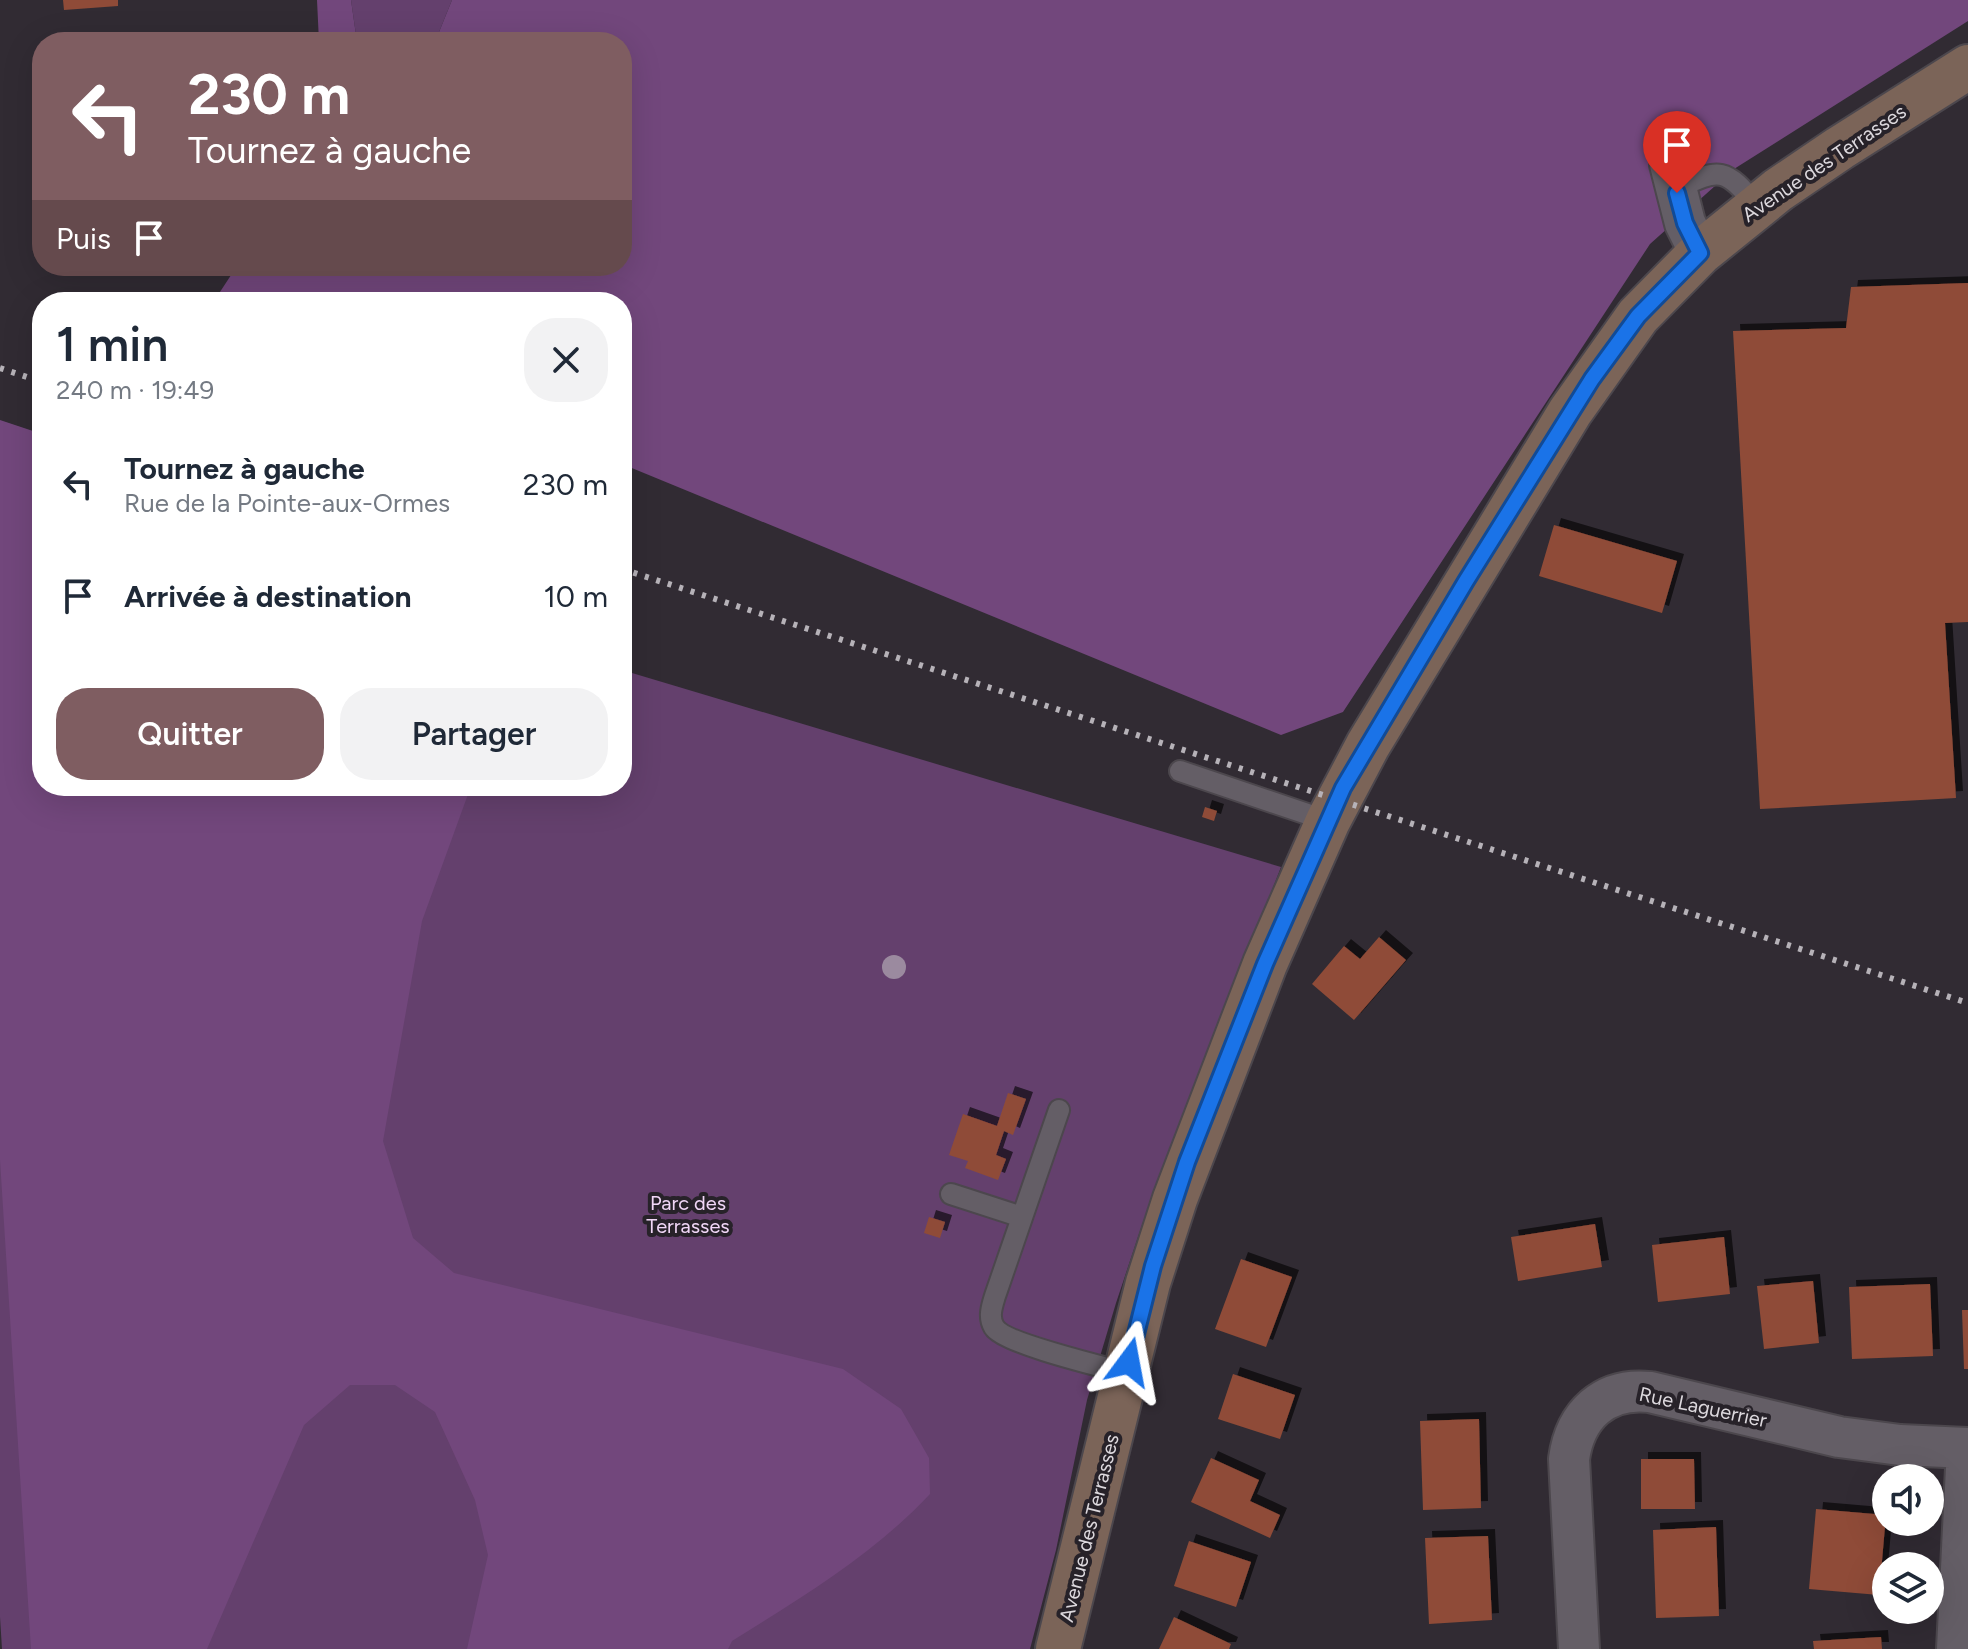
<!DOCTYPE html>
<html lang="fr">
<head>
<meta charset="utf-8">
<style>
	:root { --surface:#fff; --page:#f2f2f3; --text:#1f2937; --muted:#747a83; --accent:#7f5d61 }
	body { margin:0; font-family:Figtree,sans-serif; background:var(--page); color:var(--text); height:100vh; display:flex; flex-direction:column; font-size:30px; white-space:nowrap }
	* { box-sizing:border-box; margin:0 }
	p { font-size:26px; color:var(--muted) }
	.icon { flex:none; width:44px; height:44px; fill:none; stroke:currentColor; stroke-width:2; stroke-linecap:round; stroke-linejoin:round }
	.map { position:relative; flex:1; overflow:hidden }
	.side { position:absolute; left:32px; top:292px; width:600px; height:504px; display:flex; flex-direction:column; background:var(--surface); border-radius:32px; box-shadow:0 8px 32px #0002 }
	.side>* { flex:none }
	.banner { position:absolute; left:32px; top:32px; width:600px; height:244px; border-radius:32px; box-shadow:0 8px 32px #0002; background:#7f5d61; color:#fff; overflow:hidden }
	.buttons { position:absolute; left:1872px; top:1464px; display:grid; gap:16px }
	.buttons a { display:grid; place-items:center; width:72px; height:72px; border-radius:50%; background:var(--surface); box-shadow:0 8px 32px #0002; font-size:40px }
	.pin { position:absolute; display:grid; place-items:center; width:68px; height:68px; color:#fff; margin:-82px -34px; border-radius:50% 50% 50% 0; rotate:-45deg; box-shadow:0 0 8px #0007 }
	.pin .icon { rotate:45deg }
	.me { position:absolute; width:88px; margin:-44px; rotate:13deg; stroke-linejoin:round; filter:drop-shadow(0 0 6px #0008) }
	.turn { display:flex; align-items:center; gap:28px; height:168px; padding:0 24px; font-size:36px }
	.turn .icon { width:104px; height:104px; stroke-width:2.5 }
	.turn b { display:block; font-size:56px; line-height:68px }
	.then { display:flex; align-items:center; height:76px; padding:0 24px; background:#0003; gap:16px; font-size:30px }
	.round { display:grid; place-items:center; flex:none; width:84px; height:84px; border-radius:32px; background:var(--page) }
	.headline { display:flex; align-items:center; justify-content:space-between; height:136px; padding:0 24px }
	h1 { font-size:48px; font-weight:600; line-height:60px }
	.cta { display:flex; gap:16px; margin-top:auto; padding:16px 24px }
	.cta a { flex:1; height:92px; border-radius:32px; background:var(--accent); color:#fff; font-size:32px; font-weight:600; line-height:92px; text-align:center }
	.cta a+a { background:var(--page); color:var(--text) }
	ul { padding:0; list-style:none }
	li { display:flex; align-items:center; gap:24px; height:112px; padding:0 24px }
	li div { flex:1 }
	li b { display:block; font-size:30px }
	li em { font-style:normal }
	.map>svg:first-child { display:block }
	.green { fill:#64406d }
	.forest { fill:#72477c }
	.building { fill:#8f4b37; filter:url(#shadow) }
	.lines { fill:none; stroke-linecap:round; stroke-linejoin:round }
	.lane-casing { stroke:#4c474d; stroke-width:24 }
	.street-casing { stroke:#4c474d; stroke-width:44 }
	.secondary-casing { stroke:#4c474d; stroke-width:48 }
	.lane { stroke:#645e66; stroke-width:20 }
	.street { stroke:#645e66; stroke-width:40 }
	.secondary { stroke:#7b6458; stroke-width:44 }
	.rail { stroke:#b6b2b8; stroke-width:6; stroke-dasharray:4 8; stroke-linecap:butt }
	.tree { fill:#9b8a9f }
	.route-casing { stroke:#114b97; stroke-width:20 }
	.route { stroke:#1a73e8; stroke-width:14 }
	.labels { text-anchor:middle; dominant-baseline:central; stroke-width:8; stroke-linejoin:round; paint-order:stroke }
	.street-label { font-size:20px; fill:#dcd8dd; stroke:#272229 }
	.park-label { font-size:20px; fill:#f1d7f7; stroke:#272229 }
</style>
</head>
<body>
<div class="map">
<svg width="1968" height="1649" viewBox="0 0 1968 1649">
	<defs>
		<filter id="shadow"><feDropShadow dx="7" dy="-7" stdDeviation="0" flood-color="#0009"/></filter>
	</defs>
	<rect width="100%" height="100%" fill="#312b33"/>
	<!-- green -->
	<path class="green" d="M351,0H452L435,42H357Z
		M0,485L42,786H622V670L1281,867L1143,1222L1116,1303L1087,1400L1056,1550L1030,1649H2L0,1617Z"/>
	<!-- forest -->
	<path class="forest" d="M317,0H351L357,42H319Z
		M452,0H1968V21L1734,169L1650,244L1343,712L1281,735L622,464V302H227L216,298L237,266H622V42H435Z
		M0,420L42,434V786H471L422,921L383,1141L413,1238L454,1273L843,1369L901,1409L929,1458L930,1494C873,1555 802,1597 732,1641L728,1649H467L488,1555L475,1500L435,1412L395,1385H350L304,1425L207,1649H31L0,1160Z"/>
	<!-- building -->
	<path class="building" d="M63,0H118V6L64,10Z
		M1968,283V622L1945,623L1956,798L1760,809L1733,331L1846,328L1851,287Z
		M1554,525L1677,561L1662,613L1539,576Z
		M1205,807L1217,811L1214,821L1202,817Z
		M1379,937L1406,960L1354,1020L1312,984L1344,946L1360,959Z
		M1008,1093L1026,1099L1013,1135L1004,1131L996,1155L1006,1159L998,1180L965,1168L968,1161L949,1155L963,1114L997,1126Z
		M929,1217L945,1222L940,1238L924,1233Z
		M1595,1224L1602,1267L1518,1281L1511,1237Z
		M1724,1237L1730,1294L1658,1302L1652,1245Z
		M1241,1259L1292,1277L1266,1347L1215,1329Z
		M1813,1281L1819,1343L1764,1349L1757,1286Z
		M1930,1284L1933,1356L1852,1359L1849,1287Z
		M1962,1310H1968V1369H1964Z
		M1233,1374L1295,1395L1280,1439L1218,1419Z
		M1479,1419L1481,1508L1423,1510L1420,1421Z
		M1211,1458L1259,1480L1250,1501L1280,1515L1270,1538L1191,1502Z
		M1641,1459H1694L1695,1509H1641Z
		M1816,1509L1886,1515L1879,1595L1809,1589Z
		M1716,1527L1719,1616L1656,1618L1653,1530Z
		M1488,1536L1492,1620L1429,1624L1425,1538Z
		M1189,1541L1251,1562L1236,1607L1174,1586Z
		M1174,1617L1231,1644L1229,1649H1159Z
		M1881,1637L1882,1649H1814L1813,1641Z"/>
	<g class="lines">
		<!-- lane casing -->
		<g class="lane-casing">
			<path id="lane" d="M1676,189C1721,167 1725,168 1757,206
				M1180,771L1328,821
				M1059,1110L995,1296C992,1306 988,1317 994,1327C1003,1343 1104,1367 1126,1373
				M951,1194L1022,1217"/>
		</g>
		<!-- street casing -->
		<g class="street-casing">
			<path id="street" d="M1670,164L1685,223L1700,253
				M1579,1649L1569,1459C1575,1415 1604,1387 1650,1392L1839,1437L1900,1445L1968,1448
				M1957,1649L1967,1448"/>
		</g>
		<!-- secondary casing -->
		<g class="secondary-casing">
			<path id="secondary" d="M1058,1649L1148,1283L1175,1199L1265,964L1328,821L1368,745L1570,412L1638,316L1700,253L1778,190L1840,148L1968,67"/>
		</g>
		<!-- lane -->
		<use href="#lane" class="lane"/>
		<!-- street -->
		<use href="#street" class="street"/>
		<!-- secondary -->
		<use href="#secondary" class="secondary"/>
		<!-- rail -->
		<path class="rail" d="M0,368L42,382
			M622,569L1968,1003"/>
	</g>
	<!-- trees -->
	<circle class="tree" cx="894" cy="967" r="12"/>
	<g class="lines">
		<!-- route casing -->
		<g class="route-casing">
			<path id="route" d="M1129,1362L1153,1266L1187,1162L1265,964L1343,788L1466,581L1592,379L1638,316L1700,253L1685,223L1677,193"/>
		</g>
		<!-- route -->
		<use href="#route" class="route"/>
	</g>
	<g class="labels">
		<!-- street labels -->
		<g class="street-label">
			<text transform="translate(1824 163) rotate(-34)">Avenue des Terrasses</text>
			<text transform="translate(1703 1407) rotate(12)">Rue Laguerrier</text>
			<text transform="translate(1089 1528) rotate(-76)">Avenue des Terrasses</text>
		</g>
		<!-- park labels -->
		<g class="park-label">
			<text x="688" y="1203">Parc des<tspan x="688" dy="23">Terrasses</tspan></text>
		</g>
	</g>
</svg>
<div class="buttons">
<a><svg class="icon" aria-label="sound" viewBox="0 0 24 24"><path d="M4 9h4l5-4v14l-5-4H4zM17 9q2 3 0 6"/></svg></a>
<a><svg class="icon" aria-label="layers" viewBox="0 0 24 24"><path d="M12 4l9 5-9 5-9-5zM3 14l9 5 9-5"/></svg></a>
</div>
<div class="pin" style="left:1677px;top:193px;background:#d93025"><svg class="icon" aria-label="arrive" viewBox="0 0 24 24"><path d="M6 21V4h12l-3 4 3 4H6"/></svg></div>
<svg class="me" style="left:1129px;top:1362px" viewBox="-20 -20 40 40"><path d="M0-17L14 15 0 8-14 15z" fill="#1a73e8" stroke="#fff" stroke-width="4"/></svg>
<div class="banner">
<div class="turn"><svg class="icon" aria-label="left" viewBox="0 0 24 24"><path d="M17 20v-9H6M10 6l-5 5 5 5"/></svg><div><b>230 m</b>Tournez à gauche</div></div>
<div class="then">Puis<svg class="icon" aria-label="arrive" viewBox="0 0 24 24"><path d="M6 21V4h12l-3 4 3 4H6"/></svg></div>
</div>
<section class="side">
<div class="headline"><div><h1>1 min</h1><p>240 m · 19:49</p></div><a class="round"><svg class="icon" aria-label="close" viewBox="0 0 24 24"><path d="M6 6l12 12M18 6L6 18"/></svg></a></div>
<ul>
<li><svg class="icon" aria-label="left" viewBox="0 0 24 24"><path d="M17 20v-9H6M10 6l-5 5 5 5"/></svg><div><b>Tournez à gauche</b><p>Rue de la Pointe-aux-Ormes</p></div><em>230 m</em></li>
<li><svg class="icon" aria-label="arrive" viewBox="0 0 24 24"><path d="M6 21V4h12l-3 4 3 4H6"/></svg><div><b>Arrivée à destination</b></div><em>10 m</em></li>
</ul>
<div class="cta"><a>Quitter</a><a>Partager</a></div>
</section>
</div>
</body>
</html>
